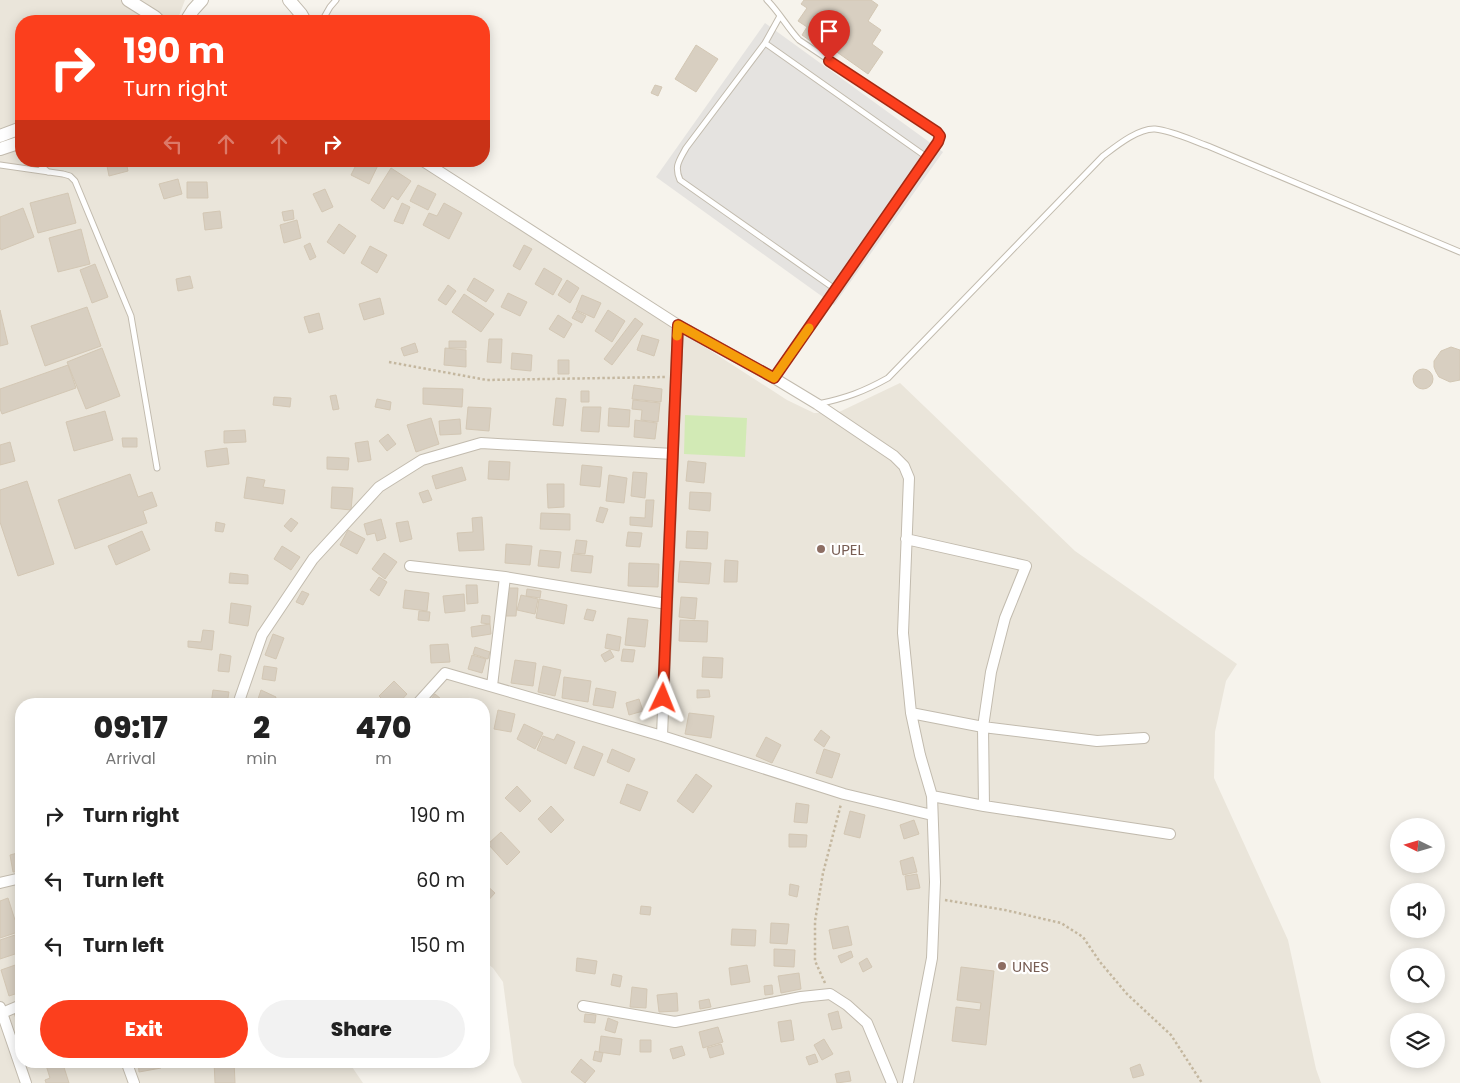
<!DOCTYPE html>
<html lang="en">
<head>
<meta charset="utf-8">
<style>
	:root { --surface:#fff; --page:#f2f2f2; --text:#222; --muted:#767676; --accent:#fc3f1d }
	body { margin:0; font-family:Poppins,sans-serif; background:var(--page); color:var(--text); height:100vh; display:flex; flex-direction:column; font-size:19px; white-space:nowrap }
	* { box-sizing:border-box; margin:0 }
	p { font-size:16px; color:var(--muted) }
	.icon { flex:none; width:28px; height:28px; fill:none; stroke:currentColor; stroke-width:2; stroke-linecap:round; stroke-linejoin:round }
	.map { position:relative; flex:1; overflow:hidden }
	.details { position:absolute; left:15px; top:698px; width:475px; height:370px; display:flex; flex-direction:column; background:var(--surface); border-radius:20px; box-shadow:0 2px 12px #0003 }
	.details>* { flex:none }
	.guide { position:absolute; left:15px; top:15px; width:475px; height:152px; border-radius:20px; box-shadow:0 2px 12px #0003; background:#fc3f1d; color:#fff; overflow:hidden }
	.needle { width:32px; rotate:275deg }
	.controls { position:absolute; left:1390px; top:818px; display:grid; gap:10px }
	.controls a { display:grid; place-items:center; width:55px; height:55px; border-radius:50%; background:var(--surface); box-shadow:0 2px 12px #0003; font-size:25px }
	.pin { position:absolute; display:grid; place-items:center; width:42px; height:42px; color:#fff; margin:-51px -21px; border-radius:50% 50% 50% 0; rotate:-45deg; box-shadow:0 0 5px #0007 }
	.pin .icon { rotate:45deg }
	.me { position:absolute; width:55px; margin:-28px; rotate:2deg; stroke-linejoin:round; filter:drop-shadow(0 0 4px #0008) }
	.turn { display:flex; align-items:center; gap:18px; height:105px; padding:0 25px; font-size:22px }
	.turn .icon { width:65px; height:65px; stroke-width:2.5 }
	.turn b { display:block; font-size:35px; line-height:42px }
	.lanes { display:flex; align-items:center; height:48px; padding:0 25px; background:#0003; justify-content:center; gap:25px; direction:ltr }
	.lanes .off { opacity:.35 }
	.eta { display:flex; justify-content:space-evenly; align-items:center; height:85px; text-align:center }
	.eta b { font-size:30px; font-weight:800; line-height:35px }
	.button { display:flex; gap:10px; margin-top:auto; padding:10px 25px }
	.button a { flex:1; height:58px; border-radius:30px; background:var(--accent); color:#fff; font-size:20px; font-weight:800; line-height:58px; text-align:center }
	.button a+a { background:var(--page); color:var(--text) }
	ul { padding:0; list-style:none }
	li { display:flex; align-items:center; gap:15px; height:65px; padding:0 25px }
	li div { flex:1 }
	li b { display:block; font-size:19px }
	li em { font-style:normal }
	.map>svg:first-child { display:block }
	.residential { fill:#eae5da }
	.green { fill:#d2eab5 }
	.parking { fill:#e5e3e0 }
	.building { fill:#d8cfc1; stroke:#d3c7b4 }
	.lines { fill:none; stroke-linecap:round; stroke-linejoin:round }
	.service-casing { stroke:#c2bbae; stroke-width:7 }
	.minor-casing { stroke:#c2bbae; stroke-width:12 }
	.tertiary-casing { stroke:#c2bbae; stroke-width:14 }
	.path { stroke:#c4b79f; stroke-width:2.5; stroke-dasharray:2.5 2.5; stroke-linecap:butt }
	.service { stroke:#fff; stroke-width:5 }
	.minor { stroke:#fff; stroke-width:10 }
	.tertiary { stroke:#fff; stroke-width:12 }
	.route-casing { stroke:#a42913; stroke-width:12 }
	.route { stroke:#fc3f1d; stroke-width:9 }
	.slow { stroke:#f59e0b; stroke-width:9 }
	.education-dot { fill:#8d6e63; stroke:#fff; stroke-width:2 }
	.labels { text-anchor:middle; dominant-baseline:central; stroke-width:4.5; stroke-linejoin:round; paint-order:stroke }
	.education-label { font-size:15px; fill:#785e54; stroke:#fff; text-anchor:start }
</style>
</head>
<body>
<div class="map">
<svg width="1460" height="1083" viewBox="0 0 1460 1083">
	<rect width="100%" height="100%" fill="#f6f3ec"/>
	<!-- residential -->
	<path class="residential" d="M0,0H185L177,21H21V161H417L787,400L814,413H837L900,383L1075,551L1237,664L1226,681L1215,732L1214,778L1288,940L1316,1069L1321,1083H522L514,1065L503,982L493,968L484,961V704H21V1061H348L363,1083H0Z"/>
	<!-- green -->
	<path class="green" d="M685,415L747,418L745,457L684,454Z"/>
	<!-- parking -->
	<path class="parking" d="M765,23L943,152L834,305L656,177Z"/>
	<!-- building -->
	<path class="building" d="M804,0H871L878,5L868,21L881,30L872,44L883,52L868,74L834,50L830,55L802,35L807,27L798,21L807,8L801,4Z
		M696,45L718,59L696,92L675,79Z
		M655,85L662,87L658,96L651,93Z
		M106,161H126L128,171L109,176Z
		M358,161H380L369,184L351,175Z
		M391,168L411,181L398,200L392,196L384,209L371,200Z
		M178,179L182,194L164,199L159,184Z
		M187,182H207L208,198H187Z
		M418,185L436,194L428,210L410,201Z
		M325,189L333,207L322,212L313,194Z
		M68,193L76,223L38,233L30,203Z
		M402,203L410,207L403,224L394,221Z
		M444,203L462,213L449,239L423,225L429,213L437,216Z
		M23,208L34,237L1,250L0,247V217Z
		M293,210L294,219L284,221L282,212Z
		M220,211L222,228L205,230L203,213Z
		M297,220L301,238L284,243L280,225Z
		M339,224L356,236L344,254L327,242Z
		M81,229L90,264L58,272L49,238Z
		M310,243L316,257L310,260L304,246Z
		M524,245L532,249L520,270L513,266Z
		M370,246L387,255L377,273L361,263Z
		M95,264L108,297L92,303L80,270Z
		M544,268L562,279L553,295L535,284Z
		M190,276L193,288L178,291L176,279Z
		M474,278L494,290L486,302L467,290Z
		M567,280L579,288L570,303L558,295Z
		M448,285L456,291L446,305L438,300Z
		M508,293L527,302L520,316L501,307Z
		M464,294L494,314L481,332L452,312Z
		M582,295L601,303L594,318L576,310Z
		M380,298L384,314L364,320L359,304Z
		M87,307L101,346L45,366L31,326Z
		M0,310L8,344L0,346Z
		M608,310L625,321L612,342L595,331Z
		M576,311L586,316L582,323L572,318Z
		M319,313L323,329L309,333L304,317Z
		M558,315L572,324L564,338L549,329Z
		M635,318L643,324L612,365L604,359Z
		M642,335L659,340L654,356L637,350Z
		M489,339H502L501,363L487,362Z
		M449,341H466V348H449Z
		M415,343L418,352L404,356L401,348Z
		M1451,347L1460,350V380L1450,382L1439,377L1436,372L1434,367V361L1441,351Z
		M102,348L120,396L86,409L67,362Z
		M445,348L466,350V367L444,365Z
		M512,353L532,355L531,371L511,369Z
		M558,360H569V374H558Z
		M68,365L76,388L2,414L0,409V389Z
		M1413 379a10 10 0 1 1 20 0a10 10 0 1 1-20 0Z
		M634,385L662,389L661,402L632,399Z
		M423,388L463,389L462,407L423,404Z
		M581,391H589V402H581Z
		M336,395L339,409L333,410L330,396Z
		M274,397L291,398L290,407L273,405Z
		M556,398L566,399L563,426L553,425Z
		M377,399L391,402L390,410L375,407Z
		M633,400L660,403L658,422L641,420L642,410L632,409Z
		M468,407L491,408L489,431L466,429Z
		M583,407H601L599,432L581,431Z
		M609,408L630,410L629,427L608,426Z
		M105,411L113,440L74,451L66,422Z
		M431,418L439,444L416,452L407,425Z
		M460,419L461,434L440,435L439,421Z
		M635,420L657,423L655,439L634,437Z
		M245,430L246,442L224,443V431Z
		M388,434L396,444L387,451L379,441Z
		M122,438H137V447H123Z
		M368,441L371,460L358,462L355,443Z
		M10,442L15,461L0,465V445Z
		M227,448L229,464L207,467L205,451Z
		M327,457L349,458L348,470L327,469Z
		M489,461L510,462L509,480L488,479Z
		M688,461L706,463L704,483L686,481Z
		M582,465L602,467L600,487L580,485Z
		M462,467L466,480L436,489L432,476Z
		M633,472L647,473L645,498L631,496Z
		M130,474L138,497L152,492L157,506L143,511L147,523L75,549L58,500Z
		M609,475L627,478L624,503L606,501Z
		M247,477L265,480L263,487L285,490L283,504L244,498Z
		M27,481L54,564L18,576L0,522V490Z
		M547,484H564V507L548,508Z
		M332,487L353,488L351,510L331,508Z
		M428,490L432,500L423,503L419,493Z
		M690,492L711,493L710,511L689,509Z
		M646,500H654L652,527L630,525V517L645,518Z
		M600,507L608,509L603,523L596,521Z
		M541,513L570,514V530L540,529Z
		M482,517L484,550L459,551L457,533L473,532L472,518Z
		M291,518L298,523L291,532L284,526Z
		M381,519L386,538L377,541L375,533L367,535L364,524Z
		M408,521L412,539L400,542L396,523Z
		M216,522L225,524L223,532L215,531Z
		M348,530L365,539L357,554L340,545Z
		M142,531L150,550L116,565L108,546Z
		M687,531L708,532L707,549L686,548Z
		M628,532L642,533L640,547L626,546Z
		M576,540L587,541L585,554L574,553Z
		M506,544L532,546L530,565L505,563Z
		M282,546L300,557L291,570L274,559Z
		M540,550L561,552L559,568L538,566Z
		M384,553L397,562L385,579L372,569Z
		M573,554L593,556L591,573L571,571Z
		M725,560L738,561L737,582H724Z
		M680,561L711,563L709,584L678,582Z
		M629,563L659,564L658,587L628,586Z
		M230,573L248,575V584L229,583Z
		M379,577L387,582L379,596L370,590Z
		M466,585H477L478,603L467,604Z
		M507,588H518L516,616H506Z
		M527,589L541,591L540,598L526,596Z
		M405,590L429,593L427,611L403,608Z
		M302,591L309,594L303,605L296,602Z
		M464,594L465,611L445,613L443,596Z
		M521,595L538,599L535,614L517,610Z
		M681,597L697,598L695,619L679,617Z
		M539,599L567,605L564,624L536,618Z
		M231,603L251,606L248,626L229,623Z
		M587,609L596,611L593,621L584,619Z
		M419,611L430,612L429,621L418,620Z
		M482,615L490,616V624L481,623Z
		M628,618L648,620L645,647L625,645Z
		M680,620L708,621L707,642L679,641Z
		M490,624L491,634L472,637L471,627Z
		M203,630L214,631L212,650L188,647V641L201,642Z
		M273,634L284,638L276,659L265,655Z
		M607,634L621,637L619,651L605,648Z
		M448,644L450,662L431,663L430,645Z
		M475,647L490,652L488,659L473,654Z
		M623,649L635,650L633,662L621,661Z
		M610,650L614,657L605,662L601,655Z
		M220,654L231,656L229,672L218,671Z
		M472,655L486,659L482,673L468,669Z
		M703,657L723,658L722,678L702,677Z
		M515,660L536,663L533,686L511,683Z
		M264,666L277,668L275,681L262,679Z
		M543,666L561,670L555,696L538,692Z
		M564,677L591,681L588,702L562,698Z
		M394,681L407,694L398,704H387L379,696Z
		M596,688L616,692L613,708L593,705Z
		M213,690L229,692L227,704H211Z
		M261,690L276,697L274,704H270L258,699Z
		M697,690H709L710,697L697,698Z
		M435,694L447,704H427Z
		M639,699L643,711L629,715L626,703Z
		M498,710L515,714L511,732L494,729Z
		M689,713L714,716L711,738L685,734Z
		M524,724L543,733L535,749L517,739Z
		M821,730L830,737L824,747L814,740Z
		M557,734L575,742L566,764L537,750L543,736L554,740Z
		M766,737L781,745L772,763L756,756Z
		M583,746L603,754L594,776L574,768Z
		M612,749L635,759L629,772L607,762Z
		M824,749L840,754L832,778L816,773Z
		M696,774L712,786L693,813L677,801Z
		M627,784L648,792L640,811L620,803Z
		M517,786L531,801L520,812L505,798Z
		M796,803L809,805L807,823L794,822Z
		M551,806L564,820L551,833L538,819Z
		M850,811L865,815L860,838L844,834Z
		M914,820L919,834L904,839L900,825Z
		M501,832L520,852L507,865L488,844Z
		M789,834L807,835L806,847H789Z
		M21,852V871L13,872L10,855Z
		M913,857L917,872L903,875L900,861Z
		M917,874L920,888L907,890L905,876Z
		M484,883L495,893L484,905Z
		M790,884L799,886L797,897L789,895Z
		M8,898L15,920L21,918V931L0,938V901Z
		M641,906L651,907L650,915L640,914Z
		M771,923L789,924L787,944L770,943Z
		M848,926L852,945L833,949L829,930Z
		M732,929L756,930L755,946L731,945Z
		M21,933V952L0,959V940Z
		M774,949L795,950L794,967L774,966Z
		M851,951L853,957L841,963L838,956Z
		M577,958L597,961L595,974L576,971Z
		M867,958L872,967L863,972L859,963Z
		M21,963V992L9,996L1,970Z
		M747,965L750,982L731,985L729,968Z
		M961,967L994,971L986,1045L952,1041L956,1007L980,1010L981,1003L957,1000Z
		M799,973L801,989L781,993L778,976Z
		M613,974L622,976L620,987L611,985Z
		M772,985L773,994L765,995L764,986Z
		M632,987L647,989L646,1008L630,1007Z
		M677,993L678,1011L659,1012L657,995Z
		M709,999L711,1007L700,1009L699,1001Z
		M21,1011V1033L14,1013Z
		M838,1011L842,1028L832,1030L828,1014Z
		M585,1014L596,1015L595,1023L584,1022Z
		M608,1018L618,1022L615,1033L605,1030Z
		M791,1020L794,1040L781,1042L778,1022Z
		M718,1027L723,1042L703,1048L699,1032Z
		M601,1036L622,1039L620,1055L599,1052Z
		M824,1039L833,1054L822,1060L814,1045Z
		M640,1040H651V1052H640Z
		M721,1044L724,1054L710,1058L707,1048Z
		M682,1046L685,1055L673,1059L670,1049Z
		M595,1051L603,1053L601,1062L593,1060Z
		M815,1054L818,1062L809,1065L806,1057Z
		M581,1059L595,1071L585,1083L571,1072Z
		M49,1061H62L69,1083H46L45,1080L50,1078L45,1062Z
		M138,1061H160L161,1068L139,1072Z
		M214,1061H234L235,1083H215Z
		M245,1061H263L264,1065L246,1067Z
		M1140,1064L1144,1075L1133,1078L1130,1068Z
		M849,1071L851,1081L837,1083L835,1074Z"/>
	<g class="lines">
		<!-- service casing -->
		<g class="service-casing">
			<path id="service" d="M767,0C779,12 787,27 799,40L937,132L939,136V142L928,158
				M322,21L330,7L336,0
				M765,43L780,16
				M39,161L40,165L48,172
				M0,165L63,174L70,176L75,181L131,316L157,468
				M774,378L928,158L765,43L686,148C679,161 674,166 680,180L835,289
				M818,404C846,398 863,392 888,378L1103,156C1115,147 1138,128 1155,129C1173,131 1191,140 1208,146L1460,252"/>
		</g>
		<!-- minor casing -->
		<g class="minor-casing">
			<path id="minor" d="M423,161L678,325L774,378L817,404L894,456L904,466L909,478L903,633L911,713L920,755L932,796L935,882L932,958L908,1083
				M906,539L1026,566L1005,618L991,672L983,727L984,806
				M410,566L505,577L667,604
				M492,686L505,577
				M238,704L262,635L313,559L379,487L422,460L481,443L673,454
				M417,704L445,673L662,736L844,794L932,815
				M911,713L983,727L1097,741L1144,738
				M662,736L678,325
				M932,796L984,806L1170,834
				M0,883L21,878
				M583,1006L675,1022L801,997L830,994L847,1005L867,1023L892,1083
				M0,1007L26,1083
				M0,1014L21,1005
				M126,1061L134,1083"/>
		</g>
		<!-- tertiary casing -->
		<g class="tertiary-casing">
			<path id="tertiary" d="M128,0L155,17L159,21
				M289,0L301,14L305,21
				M186,21L193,10L202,0
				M0,136L21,128
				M0,149L21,142"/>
		</g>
		<!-- path -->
		<path class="path" d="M389,362L487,380L666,377
			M945,900L1005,910L1061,923L1083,937L1100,962L1127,994L1171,1035L1202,1083
			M825,983L815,961V921L823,873L841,804"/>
		<!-- service -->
		<use href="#service" class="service"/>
		<!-- minor -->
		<use href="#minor" class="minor"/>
		<!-- tertiary -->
		<use href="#tertiary" class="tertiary"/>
	</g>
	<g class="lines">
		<!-- route casing -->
		<g class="route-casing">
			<path id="route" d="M663,698L678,325L774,378L938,142L940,136L937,132L829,61"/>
		</g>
		<!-- route -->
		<use href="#route" class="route"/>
		<!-- slow -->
		<path class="slow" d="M677,336L678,325L774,378L809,328"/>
	</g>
	<!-- markers -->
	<g class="education-dot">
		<circle cx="821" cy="549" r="5"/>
		<circle cx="1002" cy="966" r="5"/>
	</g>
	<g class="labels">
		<!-- education labels -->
		<g class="education-label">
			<text x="831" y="549">UPEL</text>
			<text x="1012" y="966">UNES</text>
		</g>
	</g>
</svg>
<div class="controls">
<a><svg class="needle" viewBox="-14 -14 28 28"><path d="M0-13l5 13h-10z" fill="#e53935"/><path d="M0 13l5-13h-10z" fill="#767676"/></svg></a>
<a><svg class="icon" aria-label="sound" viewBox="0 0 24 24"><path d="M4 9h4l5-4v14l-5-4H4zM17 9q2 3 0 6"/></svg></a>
<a><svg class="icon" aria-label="search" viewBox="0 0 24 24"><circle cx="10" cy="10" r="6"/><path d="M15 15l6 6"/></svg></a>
<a><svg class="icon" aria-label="layers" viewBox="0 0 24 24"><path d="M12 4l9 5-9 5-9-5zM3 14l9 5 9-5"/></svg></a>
</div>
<div class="pin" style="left:829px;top:61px;background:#d93025"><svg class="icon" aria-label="arrive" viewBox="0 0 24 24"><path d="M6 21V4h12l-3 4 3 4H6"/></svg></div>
<svg class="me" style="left:663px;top:698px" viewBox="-20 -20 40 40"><path d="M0-17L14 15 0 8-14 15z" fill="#fc3f1d" stroke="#fff" stroke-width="4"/></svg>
<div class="guide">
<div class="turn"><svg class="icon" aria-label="right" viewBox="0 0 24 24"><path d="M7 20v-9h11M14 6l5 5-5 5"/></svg><div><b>190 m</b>Turn right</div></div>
<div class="lanes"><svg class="icon off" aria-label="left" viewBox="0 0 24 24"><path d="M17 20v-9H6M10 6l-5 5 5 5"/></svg><svg class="icon off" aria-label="ahead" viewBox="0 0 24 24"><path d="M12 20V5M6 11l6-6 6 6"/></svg><svg class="icon off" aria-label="ahead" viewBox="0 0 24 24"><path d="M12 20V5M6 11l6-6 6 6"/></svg><svg class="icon" aria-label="right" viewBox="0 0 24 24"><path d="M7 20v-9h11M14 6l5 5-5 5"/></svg></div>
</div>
<section class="details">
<div class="eta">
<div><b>09:17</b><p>Arrival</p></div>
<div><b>2</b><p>min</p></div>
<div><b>470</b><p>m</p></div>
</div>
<ul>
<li><svg class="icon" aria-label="right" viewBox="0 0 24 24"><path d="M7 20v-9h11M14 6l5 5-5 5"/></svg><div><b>Turn right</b></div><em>190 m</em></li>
<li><svg class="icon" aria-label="left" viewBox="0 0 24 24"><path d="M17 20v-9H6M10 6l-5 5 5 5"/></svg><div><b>Turn left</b></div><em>60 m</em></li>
<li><svg class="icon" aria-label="left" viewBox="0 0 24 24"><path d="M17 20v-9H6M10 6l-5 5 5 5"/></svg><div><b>Turn left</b></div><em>150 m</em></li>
</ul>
<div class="button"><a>Exit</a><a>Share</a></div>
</section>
</div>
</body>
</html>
